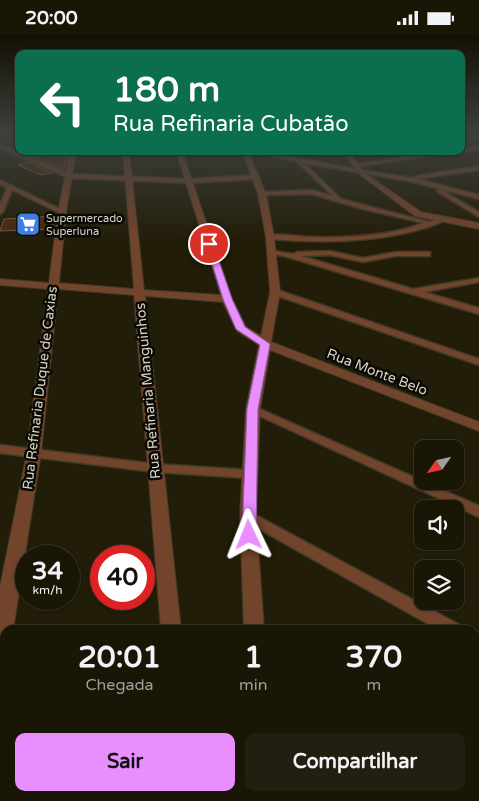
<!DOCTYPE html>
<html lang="pt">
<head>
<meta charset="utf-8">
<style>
	:root { --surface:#1a1606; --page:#231f10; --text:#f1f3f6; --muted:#9f9f9b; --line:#383528; --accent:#e88eff }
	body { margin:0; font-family:"Varela Round",sans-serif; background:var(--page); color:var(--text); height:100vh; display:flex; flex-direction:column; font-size:19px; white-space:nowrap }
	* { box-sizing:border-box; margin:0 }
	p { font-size:16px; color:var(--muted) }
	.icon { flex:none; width:28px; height:28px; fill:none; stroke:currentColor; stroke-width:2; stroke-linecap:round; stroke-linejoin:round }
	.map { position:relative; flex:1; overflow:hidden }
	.sheet { position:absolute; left:0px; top:590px; width:480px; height:176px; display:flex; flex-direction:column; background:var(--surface); border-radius:15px 15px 0 0; box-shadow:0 1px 4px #0004,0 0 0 1px var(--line) }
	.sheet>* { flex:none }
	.top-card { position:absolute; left:15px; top:15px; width:450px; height:105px; border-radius:10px; box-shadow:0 1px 4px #0004,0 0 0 1px var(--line); background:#0b6e4f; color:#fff; overflow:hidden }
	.needle { width:32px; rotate:236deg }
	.buttons { position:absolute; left:414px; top:405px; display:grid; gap:10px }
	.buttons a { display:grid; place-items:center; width:50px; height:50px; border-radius:10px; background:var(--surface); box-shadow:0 1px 4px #0004,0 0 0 1px var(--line); font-size:25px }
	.speed { position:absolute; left:15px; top:510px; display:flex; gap:10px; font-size:25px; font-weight:700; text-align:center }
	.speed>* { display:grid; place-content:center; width:65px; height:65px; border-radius:50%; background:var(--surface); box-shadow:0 1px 4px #0004,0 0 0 1px var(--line); line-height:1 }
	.speed small { font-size:12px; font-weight:400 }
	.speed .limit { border:8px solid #d22; background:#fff; color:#111 }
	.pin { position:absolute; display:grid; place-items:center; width:42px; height:42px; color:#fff; margin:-21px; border:2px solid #fff; border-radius:50%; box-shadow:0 1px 5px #0007 }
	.me { position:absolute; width:55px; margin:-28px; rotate:358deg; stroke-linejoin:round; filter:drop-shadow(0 0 4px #0008) }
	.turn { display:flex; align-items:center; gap:18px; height:105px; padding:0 15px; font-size:22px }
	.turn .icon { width:65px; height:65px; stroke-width:2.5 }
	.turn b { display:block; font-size:35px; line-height:42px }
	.eta { display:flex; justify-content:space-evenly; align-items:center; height:85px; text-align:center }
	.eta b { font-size:30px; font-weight:700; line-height:35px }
	.action { display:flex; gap:10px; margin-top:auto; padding:10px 15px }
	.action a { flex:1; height:58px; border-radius:10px; background:var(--accent); color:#111; font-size:20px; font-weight:700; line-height:58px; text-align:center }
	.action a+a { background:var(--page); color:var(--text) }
	.status { display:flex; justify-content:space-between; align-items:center; height:35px; padding:0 25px; background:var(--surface); direction:ltr }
	.status svg { height:14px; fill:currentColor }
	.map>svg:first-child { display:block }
	.building { fill:#49290d; stroke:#6f5a4b }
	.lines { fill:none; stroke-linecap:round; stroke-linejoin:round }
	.minor-casing { stroke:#3f3a26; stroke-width:3 }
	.tertiary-casing { stroke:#3f3a26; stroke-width:2 }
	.secondary-casing { stroke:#3f3a26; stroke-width:2 }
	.minor { fill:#72442c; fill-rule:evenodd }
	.tertiary { fill:#72442c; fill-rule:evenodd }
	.secondary { fill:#a2582f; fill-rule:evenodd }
	.route { fill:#e88eff; stroke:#975ca6 }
	.labels { text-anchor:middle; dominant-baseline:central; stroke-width:5; stroke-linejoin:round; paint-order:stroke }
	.far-poi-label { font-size:11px; fill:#d6d3c6; stroke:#0a0802; text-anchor:start }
	.street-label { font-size:14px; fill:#d6d3c6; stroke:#0a0802 }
</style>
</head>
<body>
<div class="status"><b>20:00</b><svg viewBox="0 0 49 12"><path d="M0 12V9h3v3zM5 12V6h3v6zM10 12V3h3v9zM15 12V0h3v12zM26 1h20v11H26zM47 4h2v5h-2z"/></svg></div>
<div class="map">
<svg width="479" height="766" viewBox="0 0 479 766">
	<rect width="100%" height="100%" fill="#221d08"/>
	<!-- building -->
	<path class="building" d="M46,116H59V123L67,121L64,134L33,121Z
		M28,127L52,138L41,140L18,130Z
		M55,181L52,194L0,196L4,184Z"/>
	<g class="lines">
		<!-- minor casing -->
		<g class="minor-casing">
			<path id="minor" d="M0,109L23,119L44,116L28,121L70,139L189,144L256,140L259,142L256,144L189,148L69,143L0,113Z
				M479,111V115L461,117L460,116L461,113Z
				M251,116H262L360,135L413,143L416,141L479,131V135L418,144L479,160V164L409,146L304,128L341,164L429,187L443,182L446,184C438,190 424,193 414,196C366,208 318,208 270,204H267V200C282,198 299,202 313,202C350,203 389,201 424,188L359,173L312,159L260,160V158L262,157L312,155L333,161L296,126Z
				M443,116H458L355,132L352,130Z
				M0,145L64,176L65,177L60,178L12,155L3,177L0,179V169L7,153L0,149Z
				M440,154L479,177V182L438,157L437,156Z
				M268,215L293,219L297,217L330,216L363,223L396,217H430V221H396L363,227L330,220L301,221L413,254L479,243V247L424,257L479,273V279L284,221L268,219Z
				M275,254L479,324V330L272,259V255Z
				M253,371L479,471V482L249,376L247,374Z
				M0,410L155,429L249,435L253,436L255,439L253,442L249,443L155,437L0,418Z
				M248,476L460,590L462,595H439L243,485L241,481L243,477Z
				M475,600L479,601V617L475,615Z
				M403,761H428L430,766H405Z"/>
		</g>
		<!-- tertiary casing -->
		<g class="tertiary-casing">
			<path id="tertiary" d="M70,116H76L66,177L59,248L134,254L123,116H129L144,255L221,260L176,116H182L232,264L246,292L261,301L270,257L266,202L258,159L242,116H248L266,159L274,202L280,257L271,307L479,387V396L270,315L260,374L256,481L264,595H244L240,481L246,374L259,310L237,296L223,267L145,261L181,595H161L134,260L58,254L41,418L13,595H5V625L0,627V552L27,418L48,254L0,250V244L49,248L58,177Z
				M343,116H349L362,136L421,177L479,188V194L415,181L358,138Z
				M175,761H199L200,766H176Z
				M309,761H333V766H309Z"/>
		</g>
		<!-- secondary casing -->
		<g class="secondary-casing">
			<path id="secondary" d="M466,99L479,101V105L467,100Z"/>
		</g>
		<!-- minor -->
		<use href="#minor" class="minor"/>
		<!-- tertiary -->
		<use href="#tertiary" class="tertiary"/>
		<!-- secondary -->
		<use href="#secondary" class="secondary"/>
	</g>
	<!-- sky -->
	<linearGradient id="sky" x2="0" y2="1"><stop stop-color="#131004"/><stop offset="0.48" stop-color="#3e403d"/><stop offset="1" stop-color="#3e403d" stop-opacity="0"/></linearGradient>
	<rect width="479" height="206" fill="url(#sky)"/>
	<!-- route -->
	<path class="route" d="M209,207L213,209L232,264L245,292L270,309L258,374L256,500L254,504H244L242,500L247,374L260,310L236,294L223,264L206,209Z"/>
	<!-- icons -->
	<defs>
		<g id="supermarket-square" transform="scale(1.25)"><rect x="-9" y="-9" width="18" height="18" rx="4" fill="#3f7fe0" stroke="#0a0802"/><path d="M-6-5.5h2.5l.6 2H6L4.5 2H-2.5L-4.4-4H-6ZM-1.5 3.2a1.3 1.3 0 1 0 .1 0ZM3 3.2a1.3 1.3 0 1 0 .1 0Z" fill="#fff"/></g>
	</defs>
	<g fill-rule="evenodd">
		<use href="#supermarket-square" x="28" y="189"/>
	</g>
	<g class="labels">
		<!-- far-poi labels -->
		<g class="far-poi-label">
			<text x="46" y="183">Supermercado<tspan x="46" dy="13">Superluna</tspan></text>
		</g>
		<!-- street labels -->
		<g class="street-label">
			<text transform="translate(377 337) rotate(21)">Rua Monte Belo</text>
			<text transform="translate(40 353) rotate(-83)">Rua Refinaria Duque de Caxias</text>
			<text transform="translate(148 356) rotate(-95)">Rua Refinaria Manguinhos</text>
		</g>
	</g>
</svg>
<div class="buttons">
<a><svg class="needle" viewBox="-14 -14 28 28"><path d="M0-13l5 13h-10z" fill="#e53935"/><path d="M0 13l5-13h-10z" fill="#9f9f9b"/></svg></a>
<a><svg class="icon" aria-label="sound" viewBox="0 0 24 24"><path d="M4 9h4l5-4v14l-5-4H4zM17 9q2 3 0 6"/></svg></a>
<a><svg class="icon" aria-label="layers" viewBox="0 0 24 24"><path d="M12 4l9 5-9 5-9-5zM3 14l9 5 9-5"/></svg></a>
</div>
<div class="speed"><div>34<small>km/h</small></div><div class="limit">40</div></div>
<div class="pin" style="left:209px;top:209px;background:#d93025"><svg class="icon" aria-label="arrive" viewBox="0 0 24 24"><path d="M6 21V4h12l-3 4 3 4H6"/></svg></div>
<svg class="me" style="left:249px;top:500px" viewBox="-20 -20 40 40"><path d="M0-17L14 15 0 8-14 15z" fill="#e88eff" stroke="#fff" stroke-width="4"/></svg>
<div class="top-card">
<div class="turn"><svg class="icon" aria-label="left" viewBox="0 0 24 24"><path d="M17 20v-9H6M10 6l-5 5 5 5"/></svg><div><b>180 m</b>Rua Refinaria Cubatão</div></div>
</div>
<section class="sheet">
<div class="eta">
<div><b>20:01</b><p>Chegada</p></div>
<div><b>1</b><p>min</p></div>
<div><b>370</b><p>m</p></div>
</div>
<div class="action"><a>Sair</a><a>Compartilhar</a></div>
</section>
</div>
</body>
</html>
